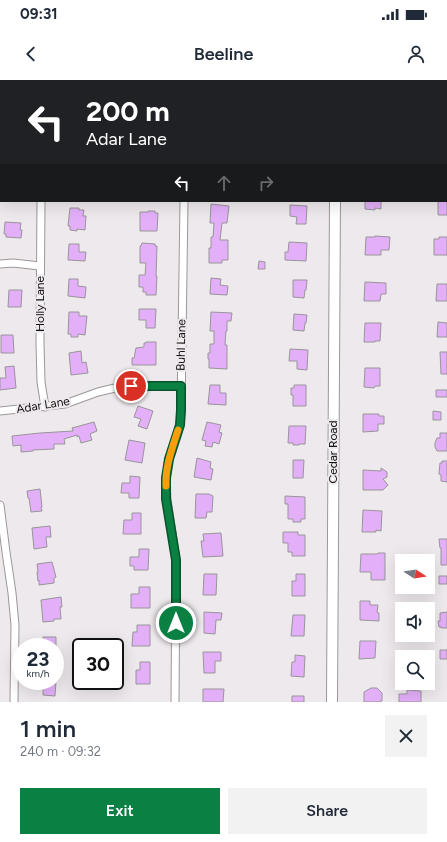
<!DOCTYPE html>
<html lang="en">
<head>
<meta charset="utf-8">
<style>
	:root { --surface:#fff; --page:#f2f2f3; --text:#1f2937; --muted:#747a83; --accent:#0b8043 }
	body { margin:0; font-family:Figtree,sans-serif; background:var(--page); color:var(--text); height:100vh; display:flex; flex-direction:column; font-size:15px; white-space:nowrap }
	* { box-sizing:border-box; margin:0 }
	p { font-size:13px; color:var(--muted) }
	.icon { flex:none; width:22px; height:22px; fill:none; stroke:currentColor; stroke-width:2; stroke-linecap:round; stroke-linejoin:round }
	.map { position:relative; height:622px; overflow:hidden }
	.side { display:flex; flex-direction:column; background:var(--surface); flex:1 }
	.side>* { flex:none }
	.banner { position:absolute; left:0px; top:0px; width:447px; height:122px; box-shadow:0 4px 16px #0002; background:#202124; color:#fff; overflow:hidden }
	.needle { width:26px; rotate:102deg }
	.fabs { position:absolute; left:395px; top:474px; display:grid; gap:8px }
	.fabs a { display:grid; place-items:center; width:40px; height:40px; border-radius:0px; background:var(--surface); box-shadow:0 4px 16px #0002; font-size:20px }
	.speed { position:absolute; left:12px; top:558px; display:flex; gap:8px; font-size:20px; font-weight:700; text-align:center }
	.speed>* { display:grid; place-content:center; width:52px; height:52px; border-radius:50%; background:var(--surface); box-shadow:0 4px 16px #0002; line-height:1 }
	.speed small { font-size:10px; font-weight:400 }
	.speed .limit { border:2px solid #111; border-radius:6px; background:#fff; color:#111 }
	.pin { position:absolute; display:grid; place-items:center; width:34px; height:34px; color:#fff; margin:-17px; border:2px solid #fff; border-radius:50%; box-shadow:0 1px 4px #0007 }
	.me { position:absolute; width:44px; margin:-22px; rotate:0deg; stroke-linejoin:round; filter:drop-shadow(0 0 3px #0008) }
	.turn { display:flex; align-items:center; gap:14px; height:84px; padding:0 20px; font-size:18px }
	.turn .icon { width:52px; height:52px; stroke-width:2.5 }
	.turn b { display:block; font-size:28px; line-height:34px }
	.lanes { display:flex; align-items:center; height:38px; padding:0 20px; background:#0003; justify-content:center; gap:20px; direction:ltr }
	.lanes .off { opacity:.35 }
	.round { display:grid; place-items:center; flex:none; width:42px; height:42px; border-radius:0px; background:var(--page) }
	.summary { display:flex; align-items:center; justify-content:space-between; height:68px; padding:0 20px }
	h1 { font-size:24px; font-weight:600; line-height:30px }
	.action { display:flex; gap:8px; margin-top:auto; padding:8px 20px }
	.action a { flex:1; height:46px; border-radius:0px; background:var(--accent); color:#fff; font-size:16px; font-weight:600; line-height:46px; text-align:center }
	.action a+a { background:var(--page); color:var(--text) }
	.status { display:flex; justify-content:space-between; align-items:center; height:28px; padding:0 20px; background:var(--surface); direction:ltr }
	.status svg { height:11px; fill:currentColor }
	header { display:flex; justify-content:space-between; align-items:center; height:52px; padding:0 20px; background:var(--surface); font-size:18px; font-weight:600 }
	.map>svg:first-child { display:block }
	.building { fill:#e3aff9; stroke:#989599 }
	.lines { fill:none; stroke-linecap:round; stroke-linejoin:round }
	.street-casing { stroke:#9b979a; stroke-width:9 }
	.secondary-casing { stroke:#9b979a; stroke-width:12 }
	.street { stroke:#fff; stroke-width:7 }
	.secondary { stroke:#fff; stroke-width:10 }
	.route-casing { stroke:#07532c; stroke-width:10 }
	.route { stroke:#0b8043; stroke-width:7 }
	.slow { stroke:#f59e0b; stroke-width:7 }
	.labels { text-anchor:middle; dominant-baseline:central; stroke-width:4; stroke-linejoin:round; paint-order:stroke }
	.street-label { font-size:12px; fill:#131112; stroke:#eee9ec }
</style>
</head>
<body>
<div class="status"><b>09:31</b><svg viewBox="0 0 49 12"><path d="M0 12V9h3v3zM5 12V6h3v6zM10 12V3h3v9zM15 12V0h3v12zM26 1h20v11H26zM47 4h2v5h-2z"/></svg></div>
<header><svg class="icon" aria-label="back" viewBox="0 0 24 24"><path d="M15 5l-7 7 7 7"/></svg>Beeline<svg class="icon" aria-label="person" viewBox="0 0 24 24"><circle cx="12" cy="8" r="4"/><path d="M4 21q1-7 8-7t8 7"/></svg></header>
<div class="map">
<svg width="447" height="622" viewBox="0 0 447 622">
	<rect width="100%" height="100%" fill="#eee9ec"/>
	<!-- building -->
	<path class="building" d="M365,121H381V129L375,128V130L365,129Z
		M438,121H447V135H438Z
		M211,124L229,126L227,143H222L220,160H228V180H222V183H209V168H211V157H213L214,143H210Z
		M290,125L307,126L306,144H296L297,137L290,136Z
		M70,128H79V130H84L83,136H86L85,150L77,149V151L70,150V146H68Z
		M148,131H155V133H158L157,151H140V132H148Z
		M5,142L21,143L20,150H22L21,158L6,157V154H4Z
		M375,156L390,157L389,170H381V175H365L366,157H375Z
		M439,157H447V175H434V159H439Z
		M289,162L307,163L306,181L285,180V172H288Z
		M142,163L155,164V166H157L156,196H157L156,215H146V212H143V207H139V195H145L146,183H140V166H141Z
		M69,164H79V172H86L85,181L68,180Z
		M259,181L265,182V189H258Z
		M211,198L221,199L220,205L228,206L227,215L210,214Z
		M69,199H78V206L86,207L85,218L68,216Z
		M293,200H307L306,210H305L304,218L293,217Z
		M365,202L386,203V214H381L380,221H364Z
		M437,204H447V221H436Z
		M9,210H22L21,227H8Z
		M139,229H156L155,248H146V240H139Z
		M69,232H79V236H87L85,255L78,254V257H71V254H68Z
		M211,232L232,233L231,241H227V251H226L225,265H227V289L209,288V279H208V273H210V264H214V251H210Z
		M294,234L307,235L306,243H305L304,251L293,250Z
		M438,242L447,243V257H437Z
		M365,243H381L380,261H375V262H364Z
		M1,255H13L14,273H1Z
		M146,262H156V285H132V278H134L136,268L144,267V263H146Z
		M290,269L308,270L307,290L297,289V281H289Z
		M81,271L82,283L86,282L88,293L71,295L69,273Z
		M440,272H447V294H441Z
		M14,286L16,308L0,310V298H6L5,287Z
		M365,288H380V306H375L374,308L364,307Z
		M210,305H220V313H226V325L208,324Z
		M294,305H306V326H293V315H291V308H294Z
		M436,310H447V317H436Z
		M138,326L153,331L147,349L138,346L141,339L134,337Z
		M433,331L441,332V340H433Z
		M363,334H379V336H384V344H378V351L363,352Z
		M94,342L97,351L90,354L92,360L81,363L79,356L77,357V355L64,359L65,364H54V369L33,370V371L21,372V365L13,366L12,356L40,353L73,351L72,348Z
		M207,342L221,345L219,352L222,353L219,364L213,362L212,367L205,366L206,361L202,360Z
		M289,346H306L305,364H299V365H293V363H288Z
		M440,353H447V371H437L435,367V363L437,358H440Z
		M129,360L145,363L142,383L125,380Z
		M197,378L211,382L210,388L213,389L211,400L194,397Z
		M293,380H304L303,398H293Z
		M442,381H447V402L441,401V395L439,394L440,383H442Z
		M381,388L387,392V397L383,399L388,405L383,410H363V390L381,391Z
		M130,396L140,397L139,418H129V413H121L122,403H130Z
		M40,409L42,427H41L42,431L31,432L29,418H28L27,411Z
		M196,414H209L213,416L212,432H207L206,438H195Z
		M285,416L305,417V439H301V442H293V439H288V424H285Z
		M363,430L382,431L381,451L376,450V452H362Z
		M132,433H141V454H123L124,440H132Z
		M50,446L51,457H46L47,467L34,469L32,448Z
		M283,452H298V455H305V476H292V472H288V463H283Z
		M221,453L223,476L203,477L201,461H204L203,454Z
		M439,459H447V485H441V468H440Z
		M139,469H149L148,490H134V486H130V477H139Z
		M378,473H385V500H371V492H360L361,474H377Z
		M52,482L56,497L54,498V503L39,505V500L38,501L37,492H38L37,484Z
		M204,494H217L216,515H203Z
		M296,494H305V516H292V501H296Z
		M439,496H447V504H439Z
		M139,507H150V528H131V514H139Z
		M61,517L62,527H60L61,539H54V541L43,542L41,520Z
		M360,521H370V525H378L377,532L379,533V541L360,540Z
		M204,532L222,533L221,540H216L215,554L204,553Z
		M447,532V548H441V547H439L438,541H440V533Z
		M293,535H305L304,556H291Z
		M137,545H150V566H132L133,552H137Z
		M43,557H56V567H43Z
		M360,561H376L375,578L359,579Z
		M440,570H447V579H440Z
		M203,572H221V581H215V593H204Z
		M295,575L305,576L304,597L291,596L292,582H295Z
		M140,582H150V604H136V590H140Z
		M43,601H56L55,616L43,615Z
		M371,608H377L382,613V621H380V622H364V612Z
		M203,609H224L223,622H203Z
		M407,610L421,611V622H399V614H407Z
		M292,616H304V622H292Z"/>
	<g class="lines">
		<!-- street casing -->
		<g class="street-casing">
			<path id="street" d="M438,0L442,1
				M35,1V0
				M186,1V0
				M41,121L40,263L41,302L45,327
				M0,184L13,183L40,186
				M0,331L65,324L98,312L115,308L131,306H181
				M0,425L6,472L12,513L15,545L14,622
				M175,622L176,480L167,419L166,398L169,379L180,345L181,330L184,121"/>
		</g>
		<!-- secondary casing -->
		<g class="secondary-casing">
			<path id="secondary" d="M336,1V0
				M332,622L335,121"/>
		</g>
		<!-- street -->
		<use href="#street" class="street"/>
		<!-- secondary -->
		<use href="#secondary" class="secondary"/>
	</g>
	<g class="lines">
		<!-- route casing -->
		<g class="route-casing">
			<path id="route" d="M131,306H181V330L180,345L169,379L166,398V419L176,480V543"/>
		</g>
		<!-- route -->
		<use href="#route" class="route"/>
		<!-- slow -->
		<path class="slow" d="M166,406C165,387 172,369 178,350"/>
	</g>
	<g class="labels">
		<!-- street labels -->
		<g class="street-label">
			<text transform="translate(40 224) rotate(-90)">Holly Lane</text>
			<text transform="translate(181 265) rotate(-89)">Buhl Lane</text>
			<text transform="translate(43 325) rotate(-9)">Adar Lane</text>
			<text transform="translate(333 372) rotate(-90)">Cedar Road</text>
		</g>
	</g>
</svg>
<div class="fabs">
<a><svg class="needle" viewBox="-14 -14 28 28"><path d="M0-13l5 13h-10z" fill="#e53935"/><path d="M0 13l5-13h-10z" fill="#747a83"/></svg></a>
<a><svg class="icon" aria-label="sound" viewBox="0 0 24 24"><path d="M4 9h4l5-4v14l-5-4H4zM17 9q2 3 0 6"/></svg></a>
<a><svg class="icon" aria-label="search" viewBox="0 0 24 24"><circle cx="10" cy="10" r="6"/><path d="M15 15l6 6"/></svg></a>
</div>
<div class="speed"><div>23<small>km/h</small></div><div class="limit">30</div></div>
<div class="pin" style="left:131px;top:306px;background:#d93025"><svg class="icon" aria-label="arrive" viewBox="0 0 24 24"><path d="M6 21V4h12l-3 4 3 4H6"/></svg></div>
<svg class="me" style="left:176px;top:543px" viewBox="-20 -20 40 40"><circle r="17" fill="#0b8043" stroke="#fff" stroke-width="3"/><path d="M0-11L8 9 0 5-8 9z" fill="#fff"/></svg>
<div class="banner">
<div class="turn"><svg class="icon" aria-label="left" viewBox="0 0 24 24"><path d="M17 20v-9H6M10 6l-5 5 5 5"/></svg><div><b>200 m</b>Adar Lane</div></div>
<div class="lanes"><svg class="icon" aria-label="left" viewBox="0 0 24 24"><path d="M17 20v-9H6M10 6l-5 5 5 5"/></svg><svg class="icon off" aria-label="ahead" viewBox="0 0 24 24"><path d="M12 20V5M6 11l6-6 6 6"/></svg><svg class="icon off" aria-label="right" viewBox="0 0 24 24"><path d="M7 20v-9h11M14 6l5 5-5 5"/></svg></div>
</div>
</div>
<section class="side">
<div class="summary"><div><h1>1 min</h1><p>240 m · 09:32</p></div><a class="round"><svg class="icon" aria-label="close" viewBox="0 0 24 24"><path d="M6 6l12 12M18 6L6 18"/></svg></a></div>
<div class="action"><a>Exit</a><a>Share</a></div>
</section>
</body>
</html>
